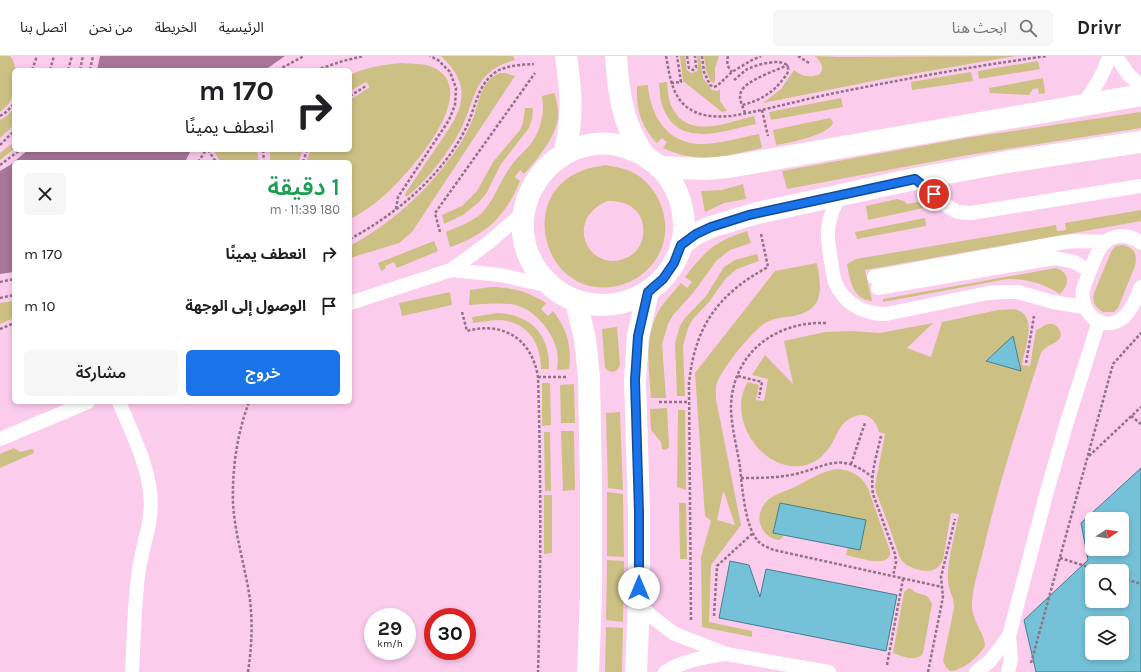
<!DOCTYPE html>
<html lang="ar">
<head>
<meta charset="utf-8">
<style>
	:root { --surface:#fff; --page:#f6f6f6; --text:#202124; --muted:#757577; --line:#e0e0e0; --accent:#1a73e8 }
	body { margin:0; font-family:Karla,"Noto Sans Arabic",sans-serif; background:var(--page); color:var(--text); direction:rtl; height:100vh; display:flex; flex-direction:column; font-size:15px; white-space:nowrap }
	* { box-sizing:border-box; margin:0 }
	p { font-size:13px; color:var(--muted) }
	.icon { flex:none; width:22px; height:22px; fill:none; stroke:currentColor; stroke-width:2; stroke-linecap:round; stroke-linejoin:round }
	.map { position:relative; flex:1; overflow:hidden; direction:ltr }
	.panel { position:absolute; left:12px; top:104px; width:340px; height:244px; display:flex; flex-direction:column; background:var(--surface); border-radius:6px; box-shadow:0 2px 6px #0003; direction:rtl }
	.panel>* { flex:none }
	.hud { position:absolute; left:12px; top:12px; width:340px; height:84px; border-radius:6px; box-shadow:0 2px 6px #0003; direction:rtl; background:#fff; color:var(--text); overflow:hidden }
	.needle { width:26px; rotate:78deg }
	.fabs { position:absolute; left:1085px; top:456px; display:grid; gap:8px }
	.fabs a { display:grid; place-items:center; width:44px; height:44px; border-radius:6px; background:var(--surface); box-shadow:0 2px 6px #0003; font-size:20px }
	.speed { position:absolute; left:364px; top:552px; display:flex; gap:8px; font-size:20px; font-weight:700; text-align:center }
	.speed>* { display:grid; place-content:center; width:52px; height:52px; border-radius:50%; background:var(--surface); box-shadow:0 2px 6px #0003; line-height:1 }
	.speed small { font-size:10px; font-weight:400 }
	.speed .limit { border:6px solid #d22; background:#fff; color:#111 }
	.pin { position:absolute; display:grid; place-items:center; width:34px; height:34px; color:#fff; margin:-17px; border:2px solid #fff; border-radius:50%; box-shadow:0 1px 4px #0007 }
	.me { position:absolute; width:44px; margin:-22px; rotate:0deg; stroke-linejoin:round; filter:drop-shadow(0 0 3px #0008) }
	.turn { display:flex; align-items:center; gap:14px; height:84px; padding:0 12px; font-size:18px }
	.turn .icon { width:52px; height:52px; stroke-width:2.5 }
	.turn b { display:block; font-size:28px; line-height:34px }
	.round { display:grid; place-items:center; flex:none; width:42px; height:42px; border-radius:6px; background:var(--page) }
	.head { display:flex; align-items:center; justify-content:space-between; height:68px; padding:0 12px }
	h1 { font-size:24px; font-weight:600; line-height:30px; color:#1e9e55 }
	.primary-button { display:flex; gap:8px; margin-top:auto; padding:8px 12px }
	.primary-button a { flex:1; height:46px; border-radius:6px; background:var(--accent); color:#fff; font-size:16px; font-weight:600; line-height:46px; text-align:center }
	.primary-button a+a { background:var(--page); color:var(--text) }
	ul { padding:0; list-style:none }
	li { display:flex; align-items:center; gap:12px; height:52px; padding:0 12px }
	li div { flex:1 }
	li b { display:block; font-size:15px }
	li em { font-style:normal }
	header { display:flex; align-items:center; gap:24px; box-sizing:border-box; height:56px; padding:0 20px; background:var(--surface); border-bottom:1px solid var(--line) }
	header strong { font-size:19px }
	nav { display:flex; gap:22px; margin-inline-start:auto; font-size:14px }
	.search { width:280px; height:36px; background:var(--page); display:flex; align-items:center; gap:10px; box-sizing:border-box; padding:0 14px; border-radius:6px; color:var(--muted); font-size:15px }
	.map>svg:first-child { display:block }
	.green { fill:#cdc084; fill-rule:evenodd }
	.water { fill:#a97599 }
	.building { fill:#75c2d8; stroke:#417e8e; fill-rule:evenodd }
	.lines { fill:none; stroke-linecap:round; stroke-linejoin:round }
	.path { stroke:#917287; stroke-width:2.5; stroke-dasharray:3 2; stroke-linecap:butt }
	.lane { stroke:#fff; stroke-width:14 }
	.street { stroke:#fff; stroke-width:22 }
	.route-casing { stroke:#114b97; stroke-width:10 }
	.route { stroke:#1a73e8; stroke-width:7 }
</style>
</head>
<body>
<header>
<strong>Drivr</strong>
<div class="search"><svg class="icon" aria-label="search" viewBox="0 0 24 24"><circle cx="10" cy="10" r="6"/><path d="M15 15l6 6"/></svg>ابحث هنا</div>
<nav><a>الرئيسية</a><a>الخريطة</a><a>من نحن</a><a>اتصل بنا</a></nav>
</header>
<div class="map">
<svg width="1141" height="616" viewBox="0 0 1141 616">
	<rect width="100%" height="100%" fill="#fcccec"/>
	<!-- green -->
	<path class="green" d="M0,0H10L13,4L16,14H14C14,32 16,44 0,56Z
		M441,0H513L515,4C472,16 477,42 460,75C451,93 423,130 406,141L405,138C416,121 427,105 438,89C461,56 476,33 441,0Z
		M680,0H685L687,14L691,17L697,15L698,9L697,0H700L703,22L712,34L718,35L720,33V45L727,55L722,56L683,25Z
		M704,0H719L715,12V25L714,27L711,26L706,15Z
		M815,0L840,1L1015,0L883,23L763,47L781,33L794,14C802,21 810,22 820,18C825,11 820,5 815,0Z
		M1038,5L1040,13L979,23L978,15Z
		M401,7C411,8 423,7 432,11C483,32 413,112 392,132C380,144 366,155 350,163V106H306L311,94H350V44L370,31L366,26L350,35V19C366,11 384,9 401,7Z
		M971,16L973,25L912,34L911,26Z
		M499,17H505L515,20L412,176L399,187L350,202V190C392,167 426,136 454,97C462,86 469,73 474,60C479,44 482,25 499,17Z
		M1043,22L1045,37L1039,38L1038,32L1033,33L1029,39L990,37L989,32Z
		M667,26C668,35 668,45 673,53C689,84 729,66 754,60L756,68C726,74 681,93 664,54C660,46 660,36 659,27Z
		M648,29C650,61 669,89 703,88C718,88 743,81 759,78L762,92C724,100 701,109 663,92L667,86L662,82L657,87C641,71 636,53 637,30Z
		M554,37C557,45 559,53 558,62C556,80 537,104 524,118L520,114L515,121L520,125C506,160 486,179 450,191L446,176C458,171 471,166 481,158C493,146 498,130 507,116C513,105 522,98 530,89C541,75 545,56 542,40Z
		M841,42L843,51L771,64L769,56Z
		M525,52H533L532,63L529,72L501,108L486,138L479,146L463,159L444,168L442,159L462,150L477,135L493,106L520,74L523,67Z
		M14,53V69L0,82V64L5,61Z
		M1141,56V72L968,99L787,133L782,115L965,82Z
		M830,62L833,66C831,79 788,87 776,89L773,74Z
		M14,86V93L0,104V97Z
		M213,94H257L259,106H221Z
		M270,94H303L298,106H270Z
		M605,109C615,111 625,112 634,117C664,134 676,177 654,206C644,220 628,229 611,231C544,239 518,142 579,116C587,112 596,111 605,109ZM607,145C628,144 646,155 643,179C642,189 636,198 626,202C590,218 562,165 607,145Z
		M743,128L746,143L724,147L705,156L701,135L722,134Z
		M897,143L904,145L907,148L918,146L924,152L868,164L866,150Z
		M1141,154V165L865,214L872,245C852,243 850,224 847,208L856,203L1056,169L1057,175L1066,174L1065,167Z
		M925,162L926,170L857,183L855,176Z
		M747,175L751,187L730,194L716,205L694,236L673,259L668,268L662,288L666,342H651C649,311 643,279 661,251C667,243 674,235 681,227L687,232L692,226L685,221C706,194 714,186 747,175Z
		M434,185L438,195L397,212L394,206L385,210L386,212L381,215L378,207Z
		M1122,189C1134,191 1138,198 1135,210L1118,252L1114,256H1103C1095,251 1092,247 1094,237L1112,194L1116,190Z
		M757,198L759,205L737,213L726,222L709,246L693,263L688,272L683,290L685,340H677L675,287L680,270L685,262L706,240L724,211L735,204Z
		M817,207C821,231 826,253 794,260C785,261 775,262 767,266C754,272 721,314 717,327C715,332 716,338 716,343L741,469L711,509L709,566L752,575V581L702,571L701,501L711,465L705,460L695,317L775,215ZM723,436H724L735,469L717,464Z
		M1056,212C1070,217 1070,228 1060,238C1043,227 1026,223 1007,223L883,246V243Z
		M491,231C512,231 529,236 546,247L541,253L548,260L553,255C567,273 572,290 569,313L557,314C558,308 558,301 557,295C553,276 535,254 516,249C501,246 484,248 469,249L470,234Z
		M450,236L452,249L402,260L399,247Z
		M14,245V262L0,268V247Z
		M1014,253C1040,259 1024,292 1022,309L1030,310L1036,274C1039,273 1042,271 1045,269C1054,265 1061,272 1061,280C1057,289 1046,288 1041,297C1021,360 1000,423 985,487C981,506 973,528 972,547C971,565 985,577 985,590C977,602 964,614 950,615L946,611L943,605L954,552C955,543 948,534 948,524C947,504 955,479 959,458L951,457L943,504C941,507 940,510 937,512C928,519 905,512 900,502L889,470L876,436L875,430L885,378L879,376C877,369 874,363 867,360C862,358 857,359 853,361C836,368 836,387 824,398C818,405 809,409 800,410C760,414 726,360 748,326L759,329L756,344L764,345L768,323L752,319L765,299L793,328L784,285L825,276L851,275L880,277L933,267L907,292L931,301L942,266L998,254ZM1013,281L1021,315L986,305V304Z
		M498,257C532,259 550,279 549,313H541C541,287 528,266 500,264C491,264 482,266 473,267L472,261Z
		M617,271L620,309C617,317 611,318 605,312L602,273Z
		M542,327H550L551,369L542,370Z
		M574,328L575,367H561L560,329Z
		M667,352L669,391L666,394L662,393L661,386L651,374L650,353Z
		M678,354H685L686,434L677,431Z
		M620,356L623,434L608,432L606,357Z
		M561,375H574L575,434L563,435Z
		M544,376H550L551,435H545Z
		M14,392L20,396L32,393L34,395V397L0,412V398Z
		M837,413C851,414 861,419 868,432L890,495C892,514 857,501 846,499L848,491L865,464L780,447L774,476L784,479L782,482L779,484C770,483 764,478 761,470C757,461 761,451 767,445C774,438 786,435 795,431C808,424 822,415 837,413Z
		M607,436L623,438L624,501L607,500Z
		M544,439H552V497L544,498Z
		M679,447H686L687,503H680Z
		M607,504L624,505L623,566L606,564Z
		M909,532C912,533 913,535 915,536C923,540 927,536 932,548L923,597C916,607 902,600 893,597L904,536Z
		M606,571L623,572L622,616H605Z"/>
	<!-- water -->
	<path class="water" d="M100,0H285L265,14H97Z
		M28,94H191L185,106H14V216L0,218V115L10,109Z"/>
	<!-- building -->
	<path class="building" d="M1013,280L1021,315L986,305Z
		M1141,412V616H1036L1024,564L1088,504L1081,467ZM1092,463H1122V493H1092ZM1092,515H1122V545H1092ZM1092,567H1122V597H1092Z
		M780,447L866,464L860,494L773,477Z
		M730,505L749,509L760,541L766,513L897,539L886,595L719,562Z"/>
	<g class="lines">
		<!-- path -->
		<path class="path" d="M666,0C670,21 672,44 693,55C704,61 718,61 731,60C744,58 757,55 770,52C796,46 823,39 850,34C915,21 981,9 1047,0
			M687,0L689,12L693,14L696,11L695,0
			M702,0L704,16L710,29L714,31L717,30L732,16L752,4L761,0
			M728,0C726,6 728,12 732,16
			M798,0L809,7
			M32,14L37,0
			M50,14L54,0
			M68,14L72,0
			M80,14L83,0
			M90,14L93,0
			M278,14L304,0
			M316,14L343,5L363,0
			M734,24C738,21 742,17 746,14C754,9 786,0 788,12C789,16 786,20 783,23C773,37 759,45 742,49
			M671,27L681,26L677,0
			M350,40L366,30
			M762,54L768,80
			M745,57C743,50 738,43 741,36C744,25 777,14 788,9
			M0,60L4,58L14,48
			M0,89L14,75
			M208,94L216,106
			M263,94L264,106
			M198,106L206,94
			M303,106L307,94
			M0,109L20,94
			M396,153L398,141L449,64L455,49L456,32L450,16L438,4L430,0
			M440,176L435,157L535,17
			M350,183C396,158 441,121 465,74C475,55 476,32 493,18C504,9 521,9 534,8
			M0,226L14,223
			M0,242L14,239
			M462,256L467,275C503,265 532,283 538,321C541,419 541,517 538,616
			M826,267C776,265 732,297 731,351C731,370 737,391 740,411C742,430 745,473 759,486C763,490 769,492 774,494L942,531
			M0,273L14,267
			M1026,307L1034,260
			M738,320L762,326L759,342
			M538,321H566
			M659,346H689
			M1131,360L1141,368
			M881,380C877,398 870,418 873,438L895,498L896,506L893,520
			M1089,400L1141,351
			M851,408L865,367
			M741,422C758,422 774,422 791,419C826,412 839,394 872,421
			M1060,502L1101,515
			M1122,522L1141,528
			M714,560L717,510L752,478
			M691,564L689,327C695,270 718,238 768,211L761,178
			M1031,607L1113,308L1141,277
			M887,609L903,523
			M248,616C252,590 253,563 249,537C244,507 235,478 233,448C232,413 237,378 249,346
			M928,616L943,541L941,521L955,463"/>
		<!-- lane -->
		<path class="lane" d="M1116,0L1128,18L1141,30
			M1082,49C1094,34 1104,19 1109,0
			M915,123L950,152L958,156L971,157L1141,130
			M839,140C826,166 826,177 831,205C832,212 833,219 835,226C844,248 864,258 886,258L988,237L1003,236H1018L1053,246L1084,251
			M1141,187C1128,177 1110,177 1100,192C1093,204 1088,220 1083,233C1079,258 1103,278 1124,261C1133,253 1136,241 1141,231
			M451,214L500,219L550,230
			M874,221L1059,187L1075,185L1106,186
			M878,232L1055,202L1074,206L1090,215
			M350,247L451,214L488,187L523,157
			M119,346C131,375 146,404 150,435C154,462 143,487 139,513C134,547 134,582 132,616
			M0,383L88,346
			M639,547L650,559L673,577L726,598L829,616
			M665,616C683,605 704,601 725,598
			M976,616L990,605L1009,580L1046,439L1066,369L1099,265
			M1008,616L1011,604L1009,580"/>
		<!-- street -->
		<path class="street" d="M616,0C618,30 621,59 636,86C638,90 641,95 644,99C648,103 654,106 659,110C675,126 684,148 684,171C684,200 665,227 640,240C622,249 603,251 584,247C568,243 555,235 545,224C493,170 539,81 612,88C624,89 634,94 644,99
			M564,98C574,62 571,36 566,0
			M659,111L705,113L728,111L1141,39
			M681,189L696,178L711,171L757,157L915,123L1007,106L1141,86
			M576,245L585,283L589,321L591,430V539L588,616
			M636,616L639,547V456L635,324L638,280L648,236"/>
	</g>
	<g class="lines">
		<!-- route casing -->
		<g class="route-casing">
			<path id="route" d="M639,532V456L635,324L638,280L648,236L663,223L674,207L681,189L696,178L711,171L749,159L915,123L934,138"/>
		</g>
		<!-- route -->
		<use href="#route" class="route"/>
	</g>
</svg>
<div class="fabs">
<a><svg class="needle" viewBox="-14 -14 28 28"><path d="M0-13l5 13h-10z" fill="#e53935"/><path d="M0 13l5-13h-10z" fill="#757577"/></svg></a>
<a><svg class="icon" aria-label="search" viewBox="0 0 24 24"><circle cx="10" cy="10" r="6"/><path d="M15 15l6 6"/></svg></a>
<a><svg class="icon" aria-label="layers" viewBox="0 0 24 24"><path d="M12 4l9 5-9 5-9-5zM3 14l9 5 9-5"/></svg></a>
</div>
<div class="speed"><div>29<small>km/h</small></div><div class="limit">30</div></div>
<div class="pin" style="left:934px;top:138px;background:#d93025"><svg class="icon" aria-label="arrive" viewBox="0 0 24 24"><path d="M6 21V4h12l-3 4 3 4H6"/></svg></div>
<svg class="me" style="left:639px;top:532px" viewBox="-20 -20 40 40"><circle r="19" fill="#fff"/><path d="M0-13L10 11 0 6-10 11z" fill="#1a73e8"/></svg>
<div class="hud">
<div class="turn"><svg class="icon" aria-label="right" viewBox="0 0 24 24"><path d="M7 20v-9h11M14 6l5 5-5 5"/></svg><div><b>170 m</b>انعطف يمينًا</div></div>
</div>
<section class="panel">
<div class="head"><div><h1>1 دقيقة</h1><p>180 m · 11:39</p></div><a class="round"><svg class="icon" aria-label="close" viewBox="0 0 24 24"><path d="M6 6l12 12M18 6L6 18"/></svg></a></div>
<ul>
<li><svg class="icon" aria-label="right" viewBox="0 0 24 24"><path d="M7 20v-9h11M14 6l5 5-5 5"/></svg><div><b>انعطف يمينًا</b></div><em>170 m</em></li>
<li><svg class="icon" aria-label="arrive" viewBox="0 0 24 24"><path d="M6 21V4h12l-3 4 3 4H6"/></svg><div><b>الوصول إلى الوجهة</b></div><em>10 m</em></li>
</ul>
<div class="primary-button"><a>خروج</a><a>مشاركة</a></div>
</section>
</div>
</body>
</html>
